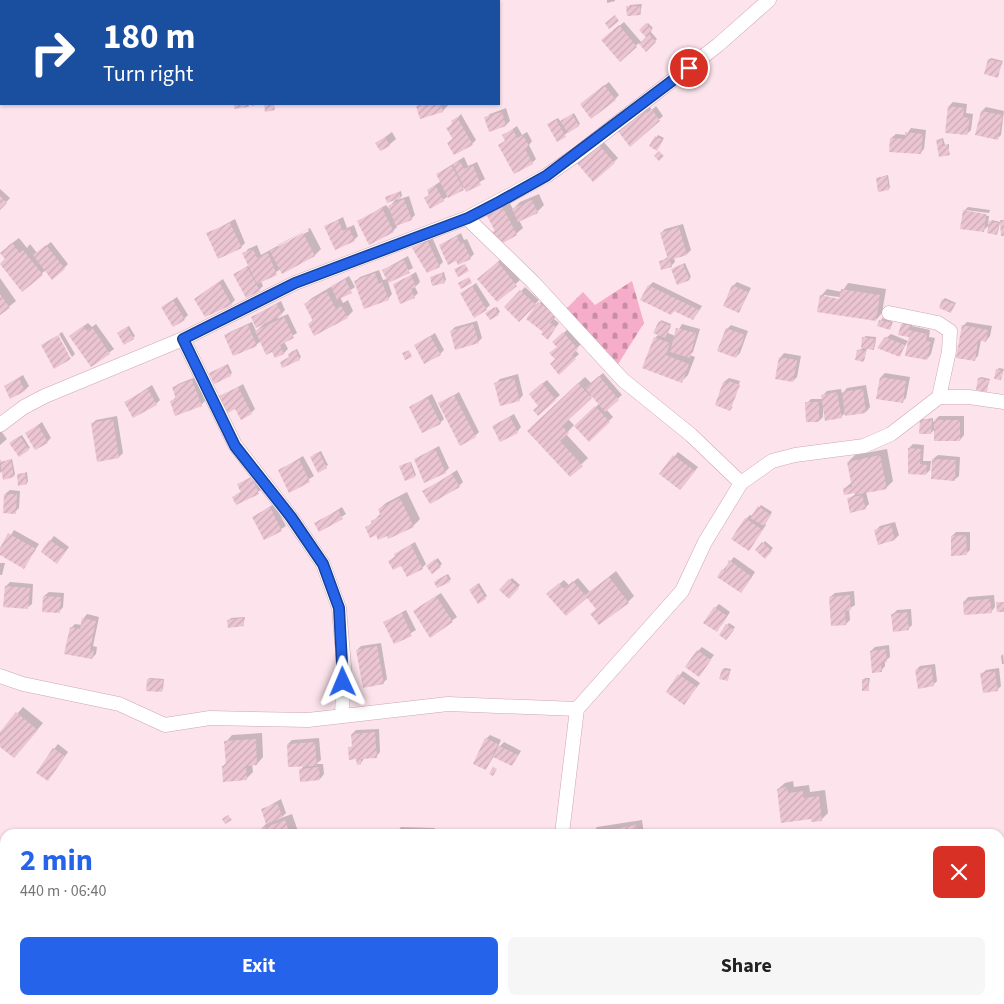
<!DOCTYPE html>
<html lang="en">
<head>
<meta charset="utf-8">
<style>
	:root { --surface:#fff; --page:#f6f6f6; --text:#222; --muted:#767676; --accent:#2563eb }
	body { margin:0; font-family:"Source Sans 3",sans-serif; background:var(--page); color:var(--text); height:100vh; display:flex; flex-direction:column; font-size:19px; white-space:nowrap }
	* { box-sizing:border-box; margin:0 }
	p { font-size:16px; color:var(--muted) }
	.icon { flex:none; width:28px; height:28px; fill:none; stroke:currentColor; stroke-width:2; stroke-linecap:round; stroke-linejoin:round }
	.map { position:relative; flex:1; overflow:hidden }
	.drawer { position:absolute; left:0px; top:829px; width:1005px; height:176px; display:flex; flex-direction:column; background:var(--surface); border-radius:15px 15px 0 0; box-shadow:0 1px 4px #0004 }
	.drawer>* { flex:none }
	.hud { position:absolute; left:0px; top:0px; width:500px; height:105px; box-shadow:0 1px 4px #0004; background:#1a4fa0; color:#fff; overflow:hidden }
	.pin { position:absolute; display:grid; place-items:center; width:42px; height:42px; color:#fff; margin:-21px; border:2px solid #fff; border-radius:50%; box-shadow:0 1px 5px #0007 }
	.me { position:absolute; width:55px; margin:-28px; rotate:359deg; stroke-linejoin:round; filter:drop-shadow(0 0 4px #0008) }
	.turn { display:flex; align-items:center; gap:18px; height:105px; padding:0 20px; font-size:22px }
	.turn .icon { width:65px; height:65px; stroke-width:2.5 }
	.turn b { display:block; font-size:35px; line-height:42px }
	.round { display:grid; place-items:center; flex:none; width:52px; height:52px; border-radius:8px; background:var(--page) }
	.head { display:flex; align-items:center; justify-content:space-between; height:85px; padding:0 20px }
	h1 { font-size:30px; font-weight:700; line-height:38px; color:var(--accent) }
	.action { display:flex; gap:10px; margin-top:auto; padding:10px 20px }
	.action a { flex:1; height:58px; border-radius:8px; background:var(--accent); color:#fff; font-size:20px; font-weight:700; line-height:58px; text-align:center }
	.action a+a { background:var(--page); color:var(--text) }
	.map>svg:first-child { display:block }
	.cemetery { fill:url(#cemetery-stones) }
	.shadow { fill:#0003; fill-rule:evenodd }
	.building { fill:url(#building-hatch) }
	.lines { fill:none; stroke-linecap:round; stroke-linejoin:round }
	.street-casing { stroke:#cda7b5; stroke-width:15 }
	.street { stroke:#fff; stroke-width:14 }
	.route-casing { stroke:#184099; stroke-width:12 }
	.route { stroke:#2563eb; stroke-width:9 }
</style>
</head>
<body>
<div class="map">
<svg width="1004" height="1004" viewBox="0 0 1004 1004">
	<defs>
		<pattern id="cemetery-stones" width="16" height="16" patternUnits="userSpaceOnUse" patternTransform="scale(1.25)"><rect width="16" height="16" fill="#f6adca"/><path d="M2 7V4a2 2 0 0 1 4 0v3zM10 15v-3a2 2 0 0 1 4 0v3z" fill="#c98ea5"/></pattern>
		<pattern id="building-hatch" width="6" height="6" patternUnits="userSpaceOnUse" patternTransform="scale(1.25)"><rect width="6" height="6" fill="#ecc5d3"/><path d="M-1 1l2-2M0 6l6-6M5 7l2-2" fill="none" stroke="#ccaab6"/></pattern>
	</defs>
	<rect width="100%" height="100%" fill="#fce3ec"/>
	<!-- cemetery -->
	<path class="cemetery" d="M632,281L644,323L615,369L566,309L583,292L595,305Z"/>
	<!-- shadow -->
	<path class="shadow" d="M425,0H436L437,1H425Z
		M607,0H615V1L607,3Z
		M642,4L640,14L628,7L630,5Z
		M624,22L642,43L648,37L641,30L648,23L653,28L650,31L657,39L646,50L639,43L620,60L607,36Z
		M991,58L1003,61L997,76L989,60Z
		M609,82L619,95L615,99L586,100Z
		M953,102L967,104L966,113L973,114L971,130L967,134L949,106Z
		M252,104H259L252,106Z
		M420,104H449L443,111L418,107Z
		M649,106L652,110L656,106L663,116L630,145L619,130Z
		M986,107L1004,111L1001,135L997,139L982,111Z
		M506,108L510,121L506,125L486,118L490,114Z
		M574,113L580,124L557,140L550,123L558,118L561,122Z
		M461,114L476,140L472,144L448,143L453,138L448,128Z
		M517,126L522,135L527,132L532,141L529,145L536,159L532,163L500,145L506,140L504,135Z
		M911,128L926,130L924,149L920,153L891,138L896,134L906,135Z
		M392,132L396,139L389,145L377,143Z
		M658,135L664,138L658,148L651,146Z
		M943,138L945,145L949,144V154L937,140Z
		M601,139L618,158L614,162L577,161Z
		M464,157L468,166L477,162L485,179L466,190L465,187L448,196L443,200L425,198L430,194L428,190L441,181L437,174Z
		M888,175L890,188L888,189L877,178Z
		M0,189L10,198L0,209Z
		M401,191L402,196L397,200L409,196L415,215L411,219L396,224L397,227L393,231L359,221L386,205L393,214L390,206L397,198L386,197Z
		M539,194L544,205L537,212L519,220L523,228L516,234L492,233L496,230L487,215L508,200L513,209L520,202Z
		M968,207L990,210L989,213L966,210V212L989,216L988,225L992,220L1000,222L998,232L996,234L990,224L983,231L964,211Z
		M343,217L347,228L354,225L358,236L354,240L326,226Z
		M235,219L245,243L241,247L208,234Z
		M683,224L691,250L687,254L674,258L675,262L671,266L660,262L668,257L661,233L665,229Z
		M310,228L321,249L315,255L283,272L281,269L261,281L263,286L259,290L235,274L249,265L244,254L248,249L257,245L261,255ZM308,229L309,231L278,248V245Z
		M461,233L464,240L467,239L474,254L470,258L440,245Z
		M432,237L443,262L439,266L414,248Z
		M19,238L27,248L30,244L37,253L51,242L68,264L64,268L46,270L22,290L1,263L6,258L8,246Z
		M408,256L413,268L388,282L392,294L388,299L356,281L360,277L379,270L383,280L387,279L383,270Z
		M502,258L520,280L497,301L483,275Z
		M685,263L691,277L689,279L674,268Z
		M416,272L420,282L415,287L418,293L414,297L394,285Z
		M444,272L446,280L444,282L431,277Z
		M349,276L355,287L340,297L343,303L348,300L353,311L347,317L309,324L313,320L305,304L312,298Z
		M0,278L16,301L0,314Z
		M223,279L235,300L231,304L200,295Z
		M653,282L702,306L697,314L693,318L675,310L671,314L649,286Z
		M737,282L751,288L739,312L733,286Z
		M476,283L490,305L486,309L461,294Z
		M848,283L886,289L882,313L876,320L821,296L827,289L842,292ZM824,295L846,298L845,301L824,298Z
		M525,287L539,300L519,320L506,307Z
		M177,297L188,315L184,319L162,307Z
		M945,298L956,303L952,310L943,300Z
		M543,299L559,311L554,319L559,323L548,338L545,331L528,319Z
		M281,301L285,310L277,319L288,314L297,333L284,341L288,349L284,353L275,357L272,351L261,341L256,345L225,336L230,332L252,322L256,331L264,324L252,317Z
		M497,307L500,312L490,319L489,311Z
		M882,318L893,322L890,329L879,326Z
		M661,320L671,324L668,333L675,336L682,324L700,329L693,352L690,355L695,357L688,375L681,382L655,338L659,334Z
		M906,320L913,321L912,326L930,330L929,337L935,338L931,354L927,359L902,324Z
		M477,321L482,338L478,342L451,331L455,327Z
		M967,322L992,326L990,336L986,341L981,340L978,356L974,360L963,326Z
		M88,323L92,327L96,324L114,349L91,366L75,332Z
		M731,325L748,331L740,353L736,357L727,329Z
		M129,326L135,336L133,338L120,331Z
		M568,329L581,344L575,350L579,354L559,373L557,359L558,346L554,342Z
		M62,332L75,354L72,357L59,334Z
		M435,333L444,350L440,354L415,346Z
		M891,334L908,341L899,356L886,338Z
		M865,336L876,337L875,347L867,348L864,360L858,350L862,349Z
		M297,349L301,357L299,359L281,362L290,357L291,352Z
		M784,353L801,356L797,377L793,381L780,358Z
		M228,364L232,373L230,375L210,373Z
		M999,368L1004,369L1001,379L997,370Z
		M603,373L622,395L606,409L613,417L589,440L575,426L600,403L593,395L568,419L574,425L566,434L588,458L570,475L535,424L585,377L591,383Z
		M885,373L910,377L906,398L902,402L881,377Z
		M518,374L523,395L519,400L496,383L500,379Z
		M23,375L29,386L25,390L5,386Z
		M196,377L205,401L201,405L171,402L176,397L174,388L178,384Z
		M981,377L990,379L986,391L979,378Z
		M729,378L740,381L731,407H733L730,410L716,405L724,382Z
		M547,380L560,395L538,414L540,405L534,390Z
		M243,384L255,409L251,413L236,407L221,397Z
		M152,385L160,400L156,404L126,402Z
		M866,385L870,407L866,412H846L841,417L823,408V417L819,421L807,403L811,399H823L822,396L827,391L841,389L842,394L847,388Z
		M459,392L479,432L475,436L440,404Z
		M432,394L444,419L440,423L410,407Z
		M514,414L521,427L517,432L493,426Z
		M117,416L123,453L119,457L92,424L96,420Z
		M939,416H964V435L960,440L935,429L931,433L921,420L933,418V422Z
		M42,422L51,438L47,442L27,433Z
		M1,431L7,439L0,445V432Z
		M22,435L30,448L28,449L12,441Z
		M913,444L924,445L923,461H931L930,470L926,474L909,448Z
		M439,446L449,468L445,472L415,459Z
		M887,449L893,481L886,488L866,492L869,504L865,508L848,499L856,494L844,489L852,482L848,462L855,455Z
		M321,451L328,465L318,471L313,455Z
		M678,452L698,467L684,485L661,474Z
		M938,455L960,457L959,476L954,480L933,459Z
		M303,456L314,476L290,491L279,471Z
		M0,459L1,462L12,459L15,474L14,476L2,471L0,473Z
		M411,462L416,475L415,476L402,465Z
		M457,470L463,482L459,486L424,492Z
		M27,472L28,482L26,483L18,475Z
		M256,474L263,489L236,503L233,497L242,491L239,484Z
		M10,490L20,491L19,508L15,512L5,494Z
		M407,492L420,519L413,526L389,538L387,534L377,533L367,528L381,513L379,509L386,503Z
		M274,504L286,526L265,539L253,517Z
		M761,505L772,512L765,524L766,525L749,549L733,539L746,519L750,515L753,516Z
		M342,507L346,514L320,531L316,524Z
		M895,522L899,535L895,539L876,530L880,526Z
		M14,530L39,544L24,567L0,553Z
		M956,532H970V550L966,554L952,536Z
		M54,536L69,547L61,558L42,551Z
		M765,541L773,548L765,557L757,550Z
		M415,542L426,564L422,568L390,561L400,551Z
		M734,557L755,572L745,587L723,570Z
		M438,558L442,564L433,572L428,566Z
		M0,563H5L2,575H0Z
		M616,571L634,596L628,602L597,609L587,596L552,590L564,580L569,585L578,578L590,592Z
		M448,574L451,579L449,581L437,580Z
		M512,578L520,585L509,597L501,590Z
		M10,582L33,584L32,604L27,608L6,586Z
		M479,583L487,596L478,602L472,588Z
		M854,591L855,605L849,609L850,620L846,624L830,597L835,593Z
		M49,592L64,593L63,607L59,612L44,596Z
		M441,593L457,617L431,636L419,607Z
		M994,595L995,607L991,612L964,602L968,597Z
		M719,604L730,612L721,626L715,608Z
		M911,609L912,625L908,629L893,614L897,610Z
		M406,610L416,630L394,643L385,622Z
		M87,614L99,617L93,646L97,647L96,654L92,658L71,628L75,624L82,625L83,619Z
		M245,617L243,625L229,620L231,618Z
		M729,623L735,627L728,637L727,625Z
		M381,643L387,679L383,683L357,650L361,646Z
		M889,645L890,657L885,661V666L881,671L871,651L875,647Z
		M702,647L714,655L699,675L698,651Z
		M1003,654L1004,664H1002L1001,656Z
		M935,664L937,681L933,685L916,670L920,666Z
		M725,668L731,669L727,680L723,669Z
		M999,668L1001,686L997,690L982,674L986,670Z
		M683,671L700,683L684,704L667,692Z
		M150,678L164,679L163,689L161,691L148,679Z
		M865,678H870L868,690L863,680Z
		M23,707L43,723L14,757L0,745V734Z
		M379,729L380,752L376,757H365L361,763L350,748L353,745L352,734L356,730Z
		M262,733L263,757L257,764H252L253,772L246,779L223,766L227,762L226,742L232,735Z
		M490,735L501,740L497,749L504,742L521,751L512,765L494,756L486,769V739Z
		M319,738L321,760L316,764H323L324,774L320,779L300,770L305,765L288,744L292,740Z
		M58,744L68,752L52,775L54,749Z
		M793,781L794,787L809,785L810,792L825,790L828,813L821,820L812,818L778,789L785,783Z
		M281,799L286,813L281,818L292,814L299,834H261L260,830L267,823L262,810Z
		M642,820L644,834H591L597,827Z
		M401,827L435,828V834H395Z
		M1000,904H1004V925H1000Z
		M1004,963V980L1000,983V964Z
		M860,1001L873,1002V1004H859Z"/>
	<!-- building -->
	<path class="building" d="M626,6H640L641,15L627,16Z
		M615,15L619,21L609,29L605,23Z
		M646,23L652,30L649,34L656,42L646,52L639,44L646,37L639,30Z
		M619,25L637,47L620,62L601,40Z
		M988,59L1002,62L998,78L984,74Z
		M604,85L616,100L591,119L580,104Z
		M234,104H249V107L234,109Z
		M264,104H274L275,110L265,112Z
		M423,104H441L443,112L420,119L416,106Z
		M948,106L964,108L963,117L970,118L967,135L945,133Z
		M645,109L647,113L652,109L660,121L630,147L617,130Z
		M981,111L1003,115L998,140L975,135Z
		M502,112L506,126L489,132L484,117Z
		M572,114L579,126L568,133L560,121Z
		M457,117L473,145L454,155L447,143L453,139L446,128L453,124L451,121Z
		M556,119L566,137L557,142L547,124Z
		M513,129L517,138L523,135L529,146L525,149L533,164L514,174L498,145L505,141L502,135Z
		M905,132L923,134L921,154L889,152L890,138L905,139Z
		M655,136L663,140L657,151L649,146Z
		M385,137L390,146L380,151L375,143Z
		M942,139L943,146L948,145L950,155L939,157L936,140Z
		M596,142L615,163L593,182L575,161Z
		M659,151L664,156L659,161L654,156Z
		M460,161L464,169L473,165L481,185L466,192L453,164Z
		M452,166L464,190L448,198L436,174Z
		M887,176L889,190L878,192L876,178Z
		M435,185L444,201L430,209L424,198L429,195L427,190Z
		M399,192L401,198L387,203L385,197Z
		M0,196L7,203L0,210Z
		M404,199L412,220L396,226L388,206Z
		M532,200L538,213L518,222L512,209Z
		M502,206L517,235L498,246L491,232L495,231L486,214Z
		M382,208L394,232L369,245L357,221Z
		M963,210L986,214L984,232L960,229Z
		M338,220L343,231L349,228L355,241L335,250L324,226Z
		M1000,220H1004V236H1001Z
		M989,221L999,223L997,235L987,233Z
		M230,223L242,248L218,259L206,233Z
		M679,227L687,255L670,260L672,267L661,270L659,261L668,259L660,233Z
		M303,233L315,256L282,274L270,251Z
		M457,236L460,243L463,242L471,259L458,265L456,261L448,265L439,245Z
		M427,240L440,267L427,273L412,248Z
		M12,243L20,253L23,250L43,275L22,292L0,264L5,259L0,253Z
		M46,245L65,269L52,280L33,255Z
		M253,249L257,258L268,253L277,275L257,284L242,253Z
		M404,260L410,273L388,283L382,270Z
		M498,262L517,286L497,302L477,279Z
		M465,264L469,271L458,277L454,269Z
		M683,264L690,280L677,285L671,269Z
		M247,267L260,291L246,298L233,274Z
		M375,273L379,284L382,282L389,300L364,309L354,281Z
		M442,273L445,283L432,286L430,277Z
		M411,275L416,287L411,289L415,298L400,304L393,284Z
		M469,277L472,283L461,289L458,283Z
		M345,279L352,293L337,300L331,286Z
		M219,282L232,305L205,317L194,299Z
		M648,285L699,310L693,320L674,311L671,315L640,300Z
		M732,285L748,292L739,313L723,306Z
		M472,286L487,310L474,318L460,293Z
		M841,289L880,295L876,321L817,312L820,295L839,299Z
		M520,290L536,305L519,322L504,307Z
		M327,292L336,309L341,306L348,318L314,336L308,324L313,321L304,304Z
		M0,294L10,308L0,315Z
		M942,299L955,304L951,313L939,308Z
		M173,300L185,320L173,327L161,307Z
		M538,302L556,315L550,323L556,327L548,340L541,334L543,332L526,319Z
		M277,304L282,315L256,328L251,317Z
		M495,307L499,315L490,320L485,313Z
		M284,317L294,338L280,345L284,354L275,358L272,352L266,355L255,331Z
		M879,320L892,323L890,330L877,326Z
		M659,321L671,326L665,338L653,333Z
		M473,324L479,343L455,350L450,331Z
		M901,324L910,325L909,330L927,334L926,341L931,342L927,360L905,356L909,337L898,335Z
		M248,325L257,346L233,356L224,335Z
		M962,325L988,330L986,342L978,340L975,361L956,358Z
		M83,326L87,331L92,327L110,354L91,367L69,336Z
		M127,327L134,339L124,345L117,333Z
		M676,328L696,333L690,358L670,352Z
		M726,328L745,335L736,358L717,351Z
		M563,332L578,349L572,355L576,359L559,375L550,364L555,359L549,353L557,347L552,342Z
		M58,335L71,359L54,369L41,345Z
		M430,336L441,355L424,364L414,345Z
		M654,337L670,343L666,355L689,364L682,383L642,368Z
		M862,337L875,339L874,350L861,348Z
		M885,337L905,345L900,357L877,348Z
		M296,350L300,360L282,368L280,362L289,357L288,354Z
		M409,350L412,357L405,360L402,353Z
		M857,350L866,351L864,362L855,360Z
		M779,357L797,360L793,382L775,379Z
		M226,365L231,376L214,384L209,373Z
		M996,369L1003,371L1001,380L994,379Z
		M599,376L619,400L605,412L585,388Z
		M880,377L906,381L903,403L876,399Z
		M19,378L25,391L10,399L4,386Z
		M514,378L520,401L500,406L494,383Z
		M978,378L989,380L987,392L976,390Z
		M192,380L202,406L175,416L170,401L176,399L172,387Z
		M729,381L740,385L730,411L715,405L723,382L728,384Z
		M542,383L556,400L538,416L533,410L538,406L529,394Z
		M578,383L592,398L562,426L569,433L560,441L583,466L570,477L527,431Z
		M238,387L252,414L241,420L235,409L228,413L219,396Z
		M148,389L157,405L133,418L124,402Z
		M863,389L866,413L845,416L842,392Z
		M837,392L842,418L825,421L821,395Z
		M454,395L476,437L460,446L438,403Z
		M427,397L441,424L422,433L409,407Z
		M805,402H819V422H806Z
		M595,406L610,422L589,442L574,426Z
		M510,417L518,433L500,442L492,426Z
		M113,419L119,458L97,462L91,423Z
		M920,419L932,420L931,434H919Z
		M934,420H960V441H934Z
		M38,425L48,443L35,450L25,433Z
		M20,436L29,450L19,457L9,443Z
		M908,448L921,449L920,464L927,465L926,475L908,474Z
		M435,449L446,473L424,483L414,459Z
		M319,452L327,468L318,473L310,457Z
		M673,455L695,471L680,490L659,474Z
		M880,455L887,489L855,495L854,493L844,495L843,488L852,487L847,462Z
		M299,459L310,482L289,493L278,470Z
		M932,459L956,460L955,481L931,479Z
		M11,460L14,477L3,480L0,462Z
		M410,462L415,477L405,481L399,466Z
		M25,473L27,484L18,486L17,474Z
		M452,474L460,487L430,504L422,491Z
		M252,477L259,494L236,505L232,497L241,493L237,484Z
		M4,494H17L16,514L3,513Z
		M862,495L866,509L850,513L847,498Z
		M400,498L414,527L388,539L387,536L378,540L376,535L370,538L365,527L372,524L371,521L381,516L378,509Z
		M758,506L771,515L764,526L750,518Z
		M270,507L282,531L264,540L252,517Z
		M338,510L343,519L319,532L314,523Z
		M745,518L763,530L749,551L731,539Z
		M891,525L895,540L878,545L874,530Z
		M8,533L36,549L24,569L0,555V548Z
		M966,535L967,555L951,556V536Z
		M49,540L66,551L57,564L41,552Z
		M762,542L772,551L765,559L755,550Z
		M411,545L423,569L407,577L401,566L393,570L388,561L395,557L394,554Z
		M435,559L441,567L432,574L426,566Z
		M729,560L752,577L741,593L717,577L722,569L725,571Z
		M446,575L450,582L437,588L434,582Z
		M609,577L629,603L599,625L590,614L596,609L587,598L566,616L546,594L559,583L564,589L573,581L585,595Z
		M509,579L519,588L509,599L499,590Z
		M477,584L486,599L478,604L469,590Z
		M5,586L30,588L28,609L3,607Z
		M850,595L851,610L845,611L846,625L831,626L829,597Z
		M43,596L61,597L60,613L42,612Z
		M436,596L453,622L430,638L413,611Z
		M990,599L992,613L964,615L963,601Z
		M996,602H1004V612H997Z
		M714,607L727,616L717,632L703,623Z
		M907,612L909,630L893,632L891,614Z
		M402,613L412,636L394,644L383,622Z
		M82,618L96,621L90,650L94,651L92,659L64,654L70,627L80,629Z
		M243,618L244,626L228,628L227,620Z
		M726,624L734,630L726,640L719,635Z
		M377,646L384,684L363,688L356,650Z
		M886,649L887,662L881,663L882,672L872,673L870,651Z
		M697,650L711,660L699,677L685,667Z
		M931,667L934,686L918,689L915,670Z
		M722,669L730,671L728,681L719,679Z
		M995,671L998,691L983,693L980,673Z
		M678,674L697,687L684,705L666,692Z
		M147,679L163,680L162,692L146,691Z
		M862,679H868L869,691H862Z
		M16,712L38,730L14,758L0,747V732Z
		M375,732L377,758L361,759V764L357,765L356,759L349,760L348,747H352L351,734Z
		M485,738L498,744L486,770L473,764Z
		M256,739L257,765L246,766L247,780L223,782L222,766H226L224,741Z
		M315,742L317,766L288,767L287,744Z
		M499,746L518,755L512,766L493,757Z
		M53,748L65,756L48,781L36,773Z
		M319,767L320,780L300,782L299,769Z
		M493,767L497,769L493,776L489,774Z
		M787,787L788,793L803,791V798L819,796L822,821L811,822V819L781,823L777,789Z
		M277,803L283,818L266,824L261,809Z
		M228,815L232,820L225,824L222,819Z
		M285,820L290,834H260L258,830Z
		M636,825L637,834H593V833Z
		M1000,907L1004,908V926H1000Z
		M1004,936V948L1001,949L1000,937Z"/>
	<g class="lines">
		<!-- street casing -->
		<g class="street-casing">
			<path id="street" d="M467,218L533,282L623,380L691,435L741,483
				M889,313L938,323L950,331L949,351L939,397H969L1004,402
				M183,339L235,445L291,517L323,564L339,608L344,666L342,715
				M0,425L24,407L45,396L183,339L295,283L467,218L514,193L546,176L576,155L718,45L769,0
				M0,676L23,684L119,704L165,725L210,718L308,720L448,704L577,709L682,591L705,542L741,483L772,461L795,455L864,446L891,434L939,397
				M562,834L577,709
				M363,1000L366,1004
				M186,1004L191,1000
				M537,1004L538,1000"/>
		</g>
		<!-- street -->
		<use href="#street" class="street"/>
	</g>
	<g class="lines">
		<!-- route casing -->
		<g class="route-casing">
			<path id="route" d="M343,682L339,608L323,564L291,517L235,446L183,339L295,283L468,218L499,202L546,176L689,68"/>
		</g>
		<!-- route -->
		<use href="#route" class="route"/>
	</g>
</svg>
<div class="pin" style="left:689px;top:68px;background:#d93025"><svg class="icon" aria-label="arrive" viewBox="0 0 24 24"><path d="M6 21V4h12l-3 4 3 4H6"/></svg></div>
<svg class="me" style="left:343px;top:682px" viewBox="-20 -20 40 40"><path d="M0-17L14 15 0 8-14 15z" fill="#2563eb" stroke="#fff" stroke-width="4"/></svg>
<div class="hud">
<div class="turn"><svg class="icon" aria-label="right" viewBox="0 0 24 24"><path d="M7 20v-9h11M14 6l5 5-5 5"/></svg><div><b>180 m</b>Turn right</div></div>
</div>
<section class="drawer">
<div class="head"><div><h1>2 min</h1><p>440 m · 06:40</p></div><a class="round" style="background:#d93025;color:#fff"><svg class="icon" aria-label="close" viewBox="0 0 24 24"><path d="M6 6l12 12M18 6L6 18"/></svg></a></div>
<div class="action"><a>Exit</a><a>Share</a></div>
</section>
</div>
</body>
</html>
